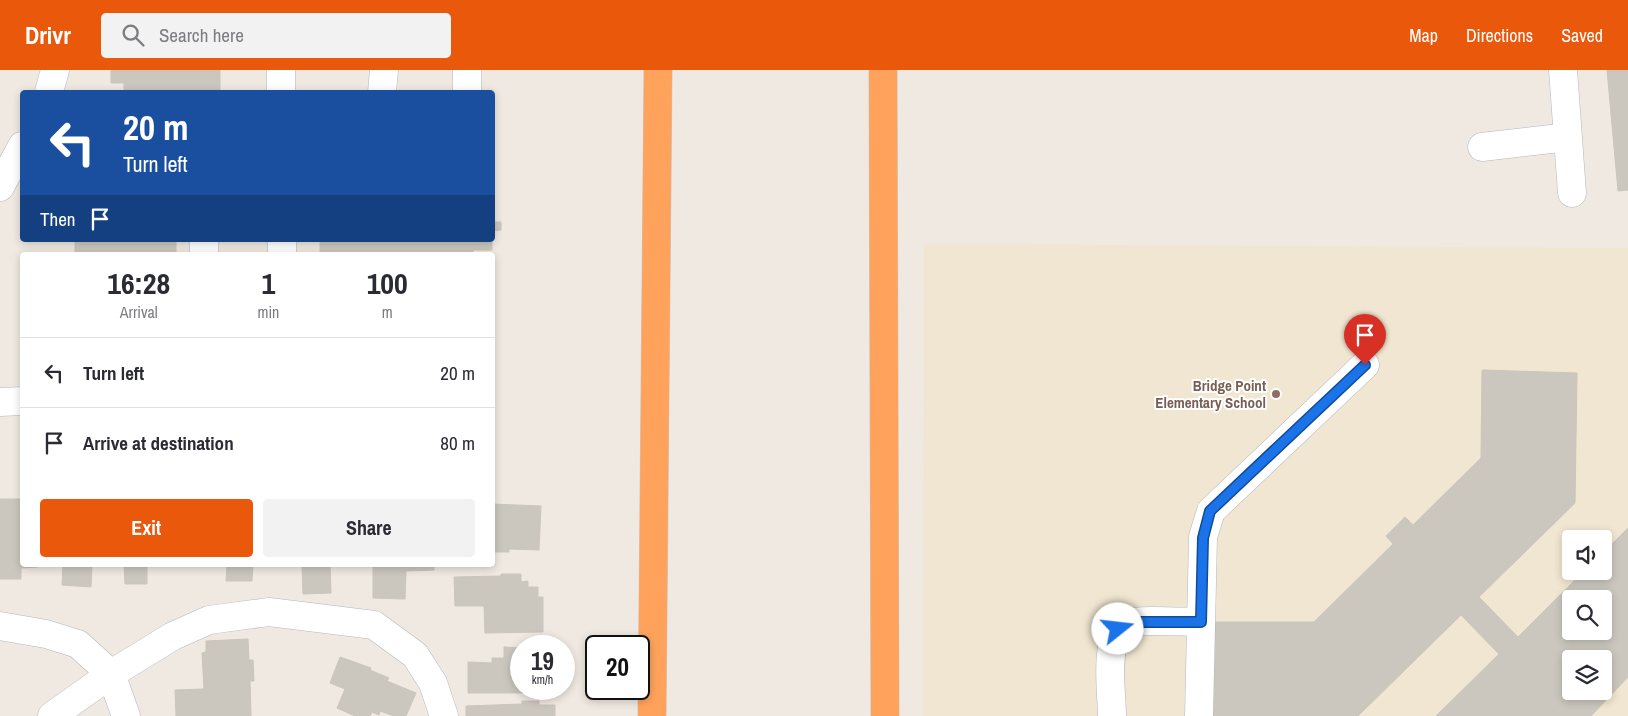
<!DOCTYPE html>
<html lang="en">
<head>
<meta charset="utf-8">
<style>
	:root { --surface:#fff; --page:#f2f2f3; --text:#2b2b33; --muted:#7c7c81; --line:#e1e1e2; --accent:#ea580c }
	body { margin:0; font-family:"Archivo Narrow",sans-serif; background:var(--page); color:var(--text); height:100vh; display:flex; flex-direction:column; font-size:19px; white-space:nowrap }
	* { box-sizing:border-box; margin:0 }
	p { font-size:16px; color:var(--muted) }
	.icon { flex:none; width:28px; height:28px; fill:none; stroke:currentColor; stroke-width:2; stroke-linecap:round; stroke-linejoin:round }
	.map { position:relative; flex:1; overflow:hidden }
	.side { position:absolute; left:20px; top:182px; width:475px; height:315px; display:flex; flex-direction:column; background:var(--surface); border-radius:5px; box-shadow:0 2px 8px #0003 }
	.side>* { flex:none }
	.banner { position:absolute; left:20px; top:20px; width:475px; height:152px; border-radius:5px; box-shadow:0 2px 8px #0003; background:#1a4fa0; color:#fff; overflow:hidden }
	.tools { position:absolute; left:1562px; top:460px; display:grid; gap:10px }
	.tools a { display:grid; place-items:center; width:50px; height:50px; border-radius:5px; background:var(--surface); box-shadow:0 2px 8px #0003; font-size:25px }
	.speed { position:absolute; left:510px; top:565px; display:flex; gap:10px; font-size:25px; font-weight:700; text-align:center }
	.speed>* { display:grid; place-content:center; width:65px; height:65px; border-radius:50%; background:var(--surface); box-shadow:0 2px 8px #0003; line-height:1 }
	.speed small { font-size:12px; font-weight:400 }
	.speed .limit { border:2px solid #111; border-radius:8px; background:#fff; color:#111 }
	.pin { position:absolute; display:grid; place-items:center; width:42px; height:42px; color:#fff; margin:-51px -21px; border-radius:50% 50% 50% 0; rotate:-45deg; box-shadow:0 0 5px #0007 }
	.pin .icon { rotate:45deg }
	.me { position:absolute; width:55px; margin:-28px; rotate:74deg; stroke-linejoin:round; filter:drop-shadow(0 0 4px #0008) }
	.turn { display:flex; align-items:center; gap:18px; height:105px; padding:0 20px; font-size:22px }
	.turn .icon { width:65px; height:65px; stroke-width:2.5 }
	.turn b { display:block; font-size:35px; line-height:42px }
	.then { display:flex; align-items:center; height:48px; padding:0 20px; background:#0003; gap:10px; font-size:19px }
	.eta { display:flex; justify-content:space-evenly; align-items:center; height:85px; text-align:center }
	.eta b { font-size:30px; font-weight:700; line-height:35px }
	.button { display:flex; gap:10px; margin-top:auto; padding:10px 20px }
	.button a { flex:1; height:58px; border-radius:5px; background:var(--accent); color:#fff; font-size:20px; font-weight:700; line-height:58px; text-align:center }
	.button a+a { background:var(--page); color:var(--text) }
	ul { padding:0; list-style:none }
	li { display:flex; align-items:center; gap:15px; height:70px; padding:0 20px; border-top:1px solid var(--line) }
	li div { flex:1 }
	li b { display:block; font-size:19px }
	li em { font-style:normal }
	header { display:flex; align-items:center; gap:30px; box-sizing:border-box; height:70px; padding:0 25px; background:var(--accent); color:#fff }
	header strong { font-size:24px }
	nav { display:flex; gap:28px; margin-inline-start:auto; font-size:18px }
	.search { width:350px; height:45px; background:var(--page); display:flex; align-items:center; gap:12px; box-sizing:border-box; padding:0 18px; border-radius:5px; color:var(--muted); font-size:19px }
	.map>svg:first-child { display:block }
	.education { fill:#f0e6d1; fill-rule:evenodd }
	.building { fill:#cbc7bf; stroke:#cbc5ba; fill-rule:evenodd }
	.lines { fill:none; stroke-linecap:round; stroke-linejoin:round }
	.minor-casing { stroke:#b4b7c1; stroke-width:29 }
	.highway-casing { stroke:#c9c9c9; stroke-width:29 }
	.minor { stroke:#fff; stroke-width:28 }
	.highway { stroke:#ffa35c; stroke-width:28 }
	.route-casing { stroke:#114b97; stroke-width:12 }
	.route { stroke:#1a73e8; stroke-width:9 }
	.education-dot { fill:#8d6e63; stroke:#fff; stroke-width:2 }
	.labels { text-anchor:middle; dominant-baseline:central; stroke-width:4; stroke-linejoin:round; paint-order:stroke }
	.education-label { font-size:15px; font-weight:bold; fill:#785e54; stroke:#fff; text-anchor:end }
</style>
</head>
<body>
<header>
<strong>Drivr</strong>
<div class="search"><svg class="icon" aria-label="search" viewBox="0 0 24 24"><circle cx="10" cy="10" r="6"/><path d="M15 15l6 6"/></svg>Search here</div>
<nav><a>Map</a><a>Directions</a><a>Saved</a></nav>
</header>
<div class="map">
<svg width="1628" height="646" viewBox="0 0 1628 646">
	<rect width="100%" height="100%" fill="#efe9e1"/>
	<!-- education -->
	<path class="education" d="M924,174L1628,178V646H923ZM1571,469H1604V501H1571ZM1571,529H1604V561H1571ZM1571,589H1604V621H1571Z"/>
	<!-- building -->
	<path class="building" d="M111,0H220V22H124V13H111Z
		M1607,0H1628V120L1618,121Z
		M492,152H501V160L492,161Z
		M75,170H176V185H75Z
		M320,170H492V180H473V185H320Z
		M1482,300L1577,303L1575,433L1479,527L1518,567L1584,501H1604V482L1628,458V607L1591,646H1436L1499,584L1461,545L1358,646H1208L1210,552H1314L1393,474L1386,466L1405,447L1413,455L1481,388ZM1571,529H1604V561H1571ZM1571,589H1604V621H1571Z
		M0,429H22V495H38V497L21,498V509H0Z
		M492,434L541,436L539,480L509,479V482H492Z
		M63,495H92L91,517L62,515Z
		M124,495H147V514H125Z
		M227,495H253L252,511H226Z
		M302,495H330L331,523L303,524Z
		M373,495H434V500L406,501L405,529L373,528Z
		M501,504H521V512L528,511V517H538V527H543V562L485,563L484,536H455L454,507L501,506Z
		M248,569L249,590H253L254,611H250L251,646H176L175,620L204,619L202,583L206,582V571Z
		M504,577L521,578V619H556V623H468V592L492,593V588H504Z
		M340,587L371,598L370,600L389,608L387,611L416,623L406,646H394L380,641L379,645L372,642L370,646H355L337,638L345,619L330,613Z
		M522,631H539V635H555V646H466V636L522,634Z"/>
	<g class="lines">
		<!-- minor casing -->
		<g class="minor-casing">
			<path id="minor" d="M281,0V22
				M1563,0L1572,123
				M49,22L55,0
				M382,22L384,0
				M467,22V0
				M1482,77L1568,67
				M0,117L22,76
				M282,170V185
				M204,185V170
				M0,332L22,331
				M0,556L46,564L78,574L111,604L126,646
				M52,646L111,604L173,566L209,550L269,542L374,555L415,585L433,613L444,646
				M1112,646C1112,622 1102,564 1128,553C1139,549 1186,552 1201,552
				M1199,646L1203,467L1211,441L1365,295"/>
		</g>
		<!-- highway casing -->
		<g class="highway-casing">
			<path id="highway" d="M883,0L885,646
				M652,646L658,0"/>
		</g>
		<!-- minor -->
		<use href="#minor" class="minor"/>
		<!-- highway -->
		<use href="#highway" class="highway"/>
	</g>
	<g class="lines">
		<!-- route casing -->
		<g class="route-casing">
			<path id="route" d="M1118,559L1130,552H1201L1203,468L1210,441L1365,295"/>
		</g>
		<!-- route -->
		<use href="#route" class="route"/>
	</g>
	<!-- markers -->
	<circle class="education-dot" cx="1276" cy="324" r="5"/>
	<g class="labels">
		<!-- education labels -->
		<g class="education-label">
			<text x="1266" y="315">Bridge Point<tspan x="1266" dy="17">Elementary School</tspan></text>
		</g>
	</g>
</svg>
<div class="tools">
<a><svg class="icon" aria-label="sound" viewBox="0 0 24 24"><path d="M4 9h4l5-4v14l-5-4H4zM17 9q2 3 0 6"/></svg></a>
<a><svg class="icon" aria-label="search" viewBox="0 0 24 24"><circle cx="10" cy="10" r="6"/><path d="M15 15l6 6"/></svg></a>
<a><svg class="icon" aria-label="layers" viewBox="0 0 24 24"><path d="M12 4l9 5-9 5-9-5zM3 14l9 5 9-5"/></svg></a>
</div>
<div class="speed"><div>19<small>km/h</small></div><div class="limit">20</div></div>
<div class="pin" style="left:1365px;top:295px;background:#d93025"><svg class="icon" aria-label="arrive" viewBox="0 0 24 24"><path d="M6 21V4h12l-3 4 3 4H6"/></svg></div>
<svg class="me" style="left:1118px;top:559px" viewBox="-20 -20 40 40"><circle r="19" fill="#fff"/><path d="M0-13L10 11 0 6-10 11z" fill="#1a73e8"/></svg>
<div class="banner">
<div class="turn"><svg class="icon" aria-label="left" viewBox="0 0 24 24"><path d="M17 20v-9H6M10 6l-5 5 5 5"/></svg><div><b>20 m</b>Turn left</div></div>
<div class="then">Then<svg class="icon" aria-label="arrive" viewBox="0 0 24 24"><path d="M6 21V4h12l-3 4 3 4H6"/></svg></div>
</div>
<section class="side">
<div class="eta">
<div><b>16:28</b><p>Arrival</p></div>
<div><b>1</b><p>min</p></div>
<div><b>100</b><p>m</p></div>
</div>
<ul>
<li><svg class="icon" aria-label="left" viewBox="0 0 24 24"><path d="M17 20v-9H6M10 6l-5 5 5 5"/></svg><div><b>Turn left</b></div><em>20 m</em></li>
<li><svg class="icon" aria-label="arrive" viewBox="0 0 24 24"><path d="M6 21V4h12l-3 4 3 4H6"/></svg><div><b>Arrive at destination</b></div><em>80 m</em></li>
</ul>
<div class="button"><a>Exit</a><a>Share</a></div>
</section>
</div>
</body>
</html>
